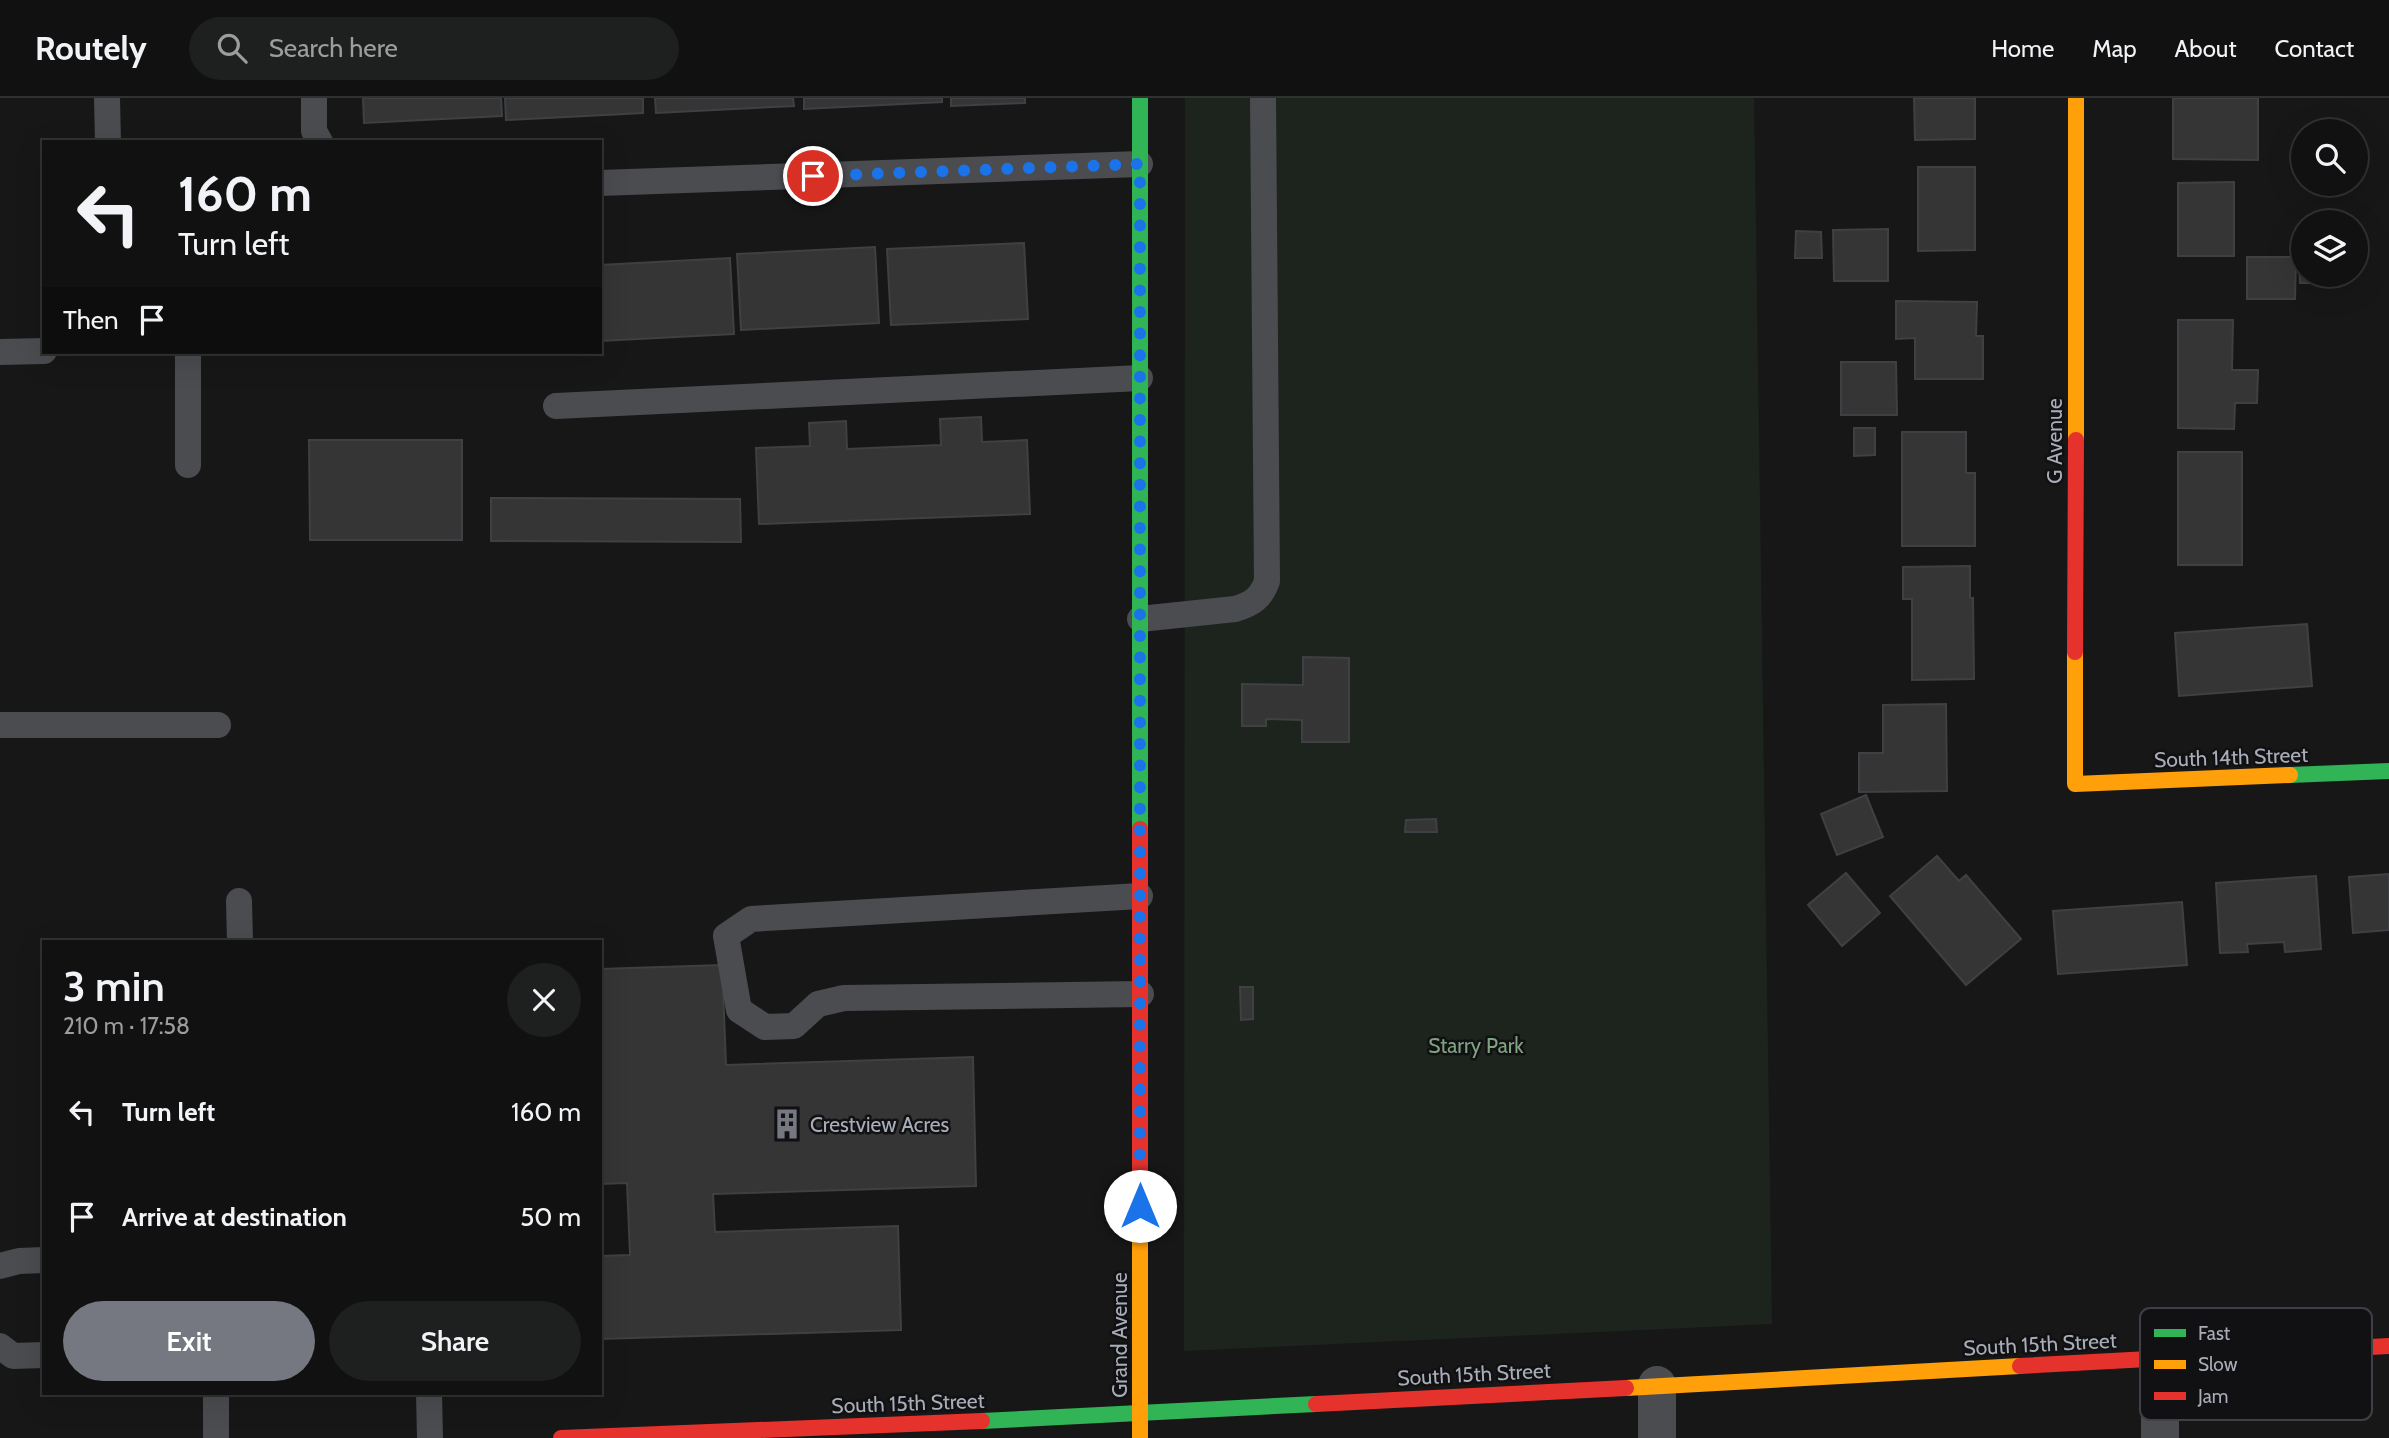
<!DOCTYPE html>
<html lang="en">
<head>
<meta charset="utf-8">
<style>
	:root { --surface:#111; --page:#1e1f1f; --text:#f1f3f6; --muted:#9c9d9f; --line:#303131; --accent:#757880 }
	body { margin:0; font-family:Cabin,sans-serif; background:var(--page); color:var(--text); height:100vh; display:flex; flex-direction:column; font-size:26px; white-space:nowrap }
	* { box-sizing:border-box; margin:0 }
	p { font-size:23px; color:var(--muted) }
	.icon { flex:none; width:38px; height:38px; fill:none; stroke:currentColor; stroke-width:2; stroke-linecap:round; stroke-linejoin:round }
	.map { position:relative; flex:1; overflow:hidden }
	.side { position:absolute; left:42px; top:842px; width:560px; height:455px; display:flex; flex-direction:column; background:var(--surface); border-radius:0px; box-shadow:0 7px 28px #0002,0 0 0 2px var(--line) }
	.side>* { flex:none }
	.guide { position:absolute; left:42px; top:42px; width:560px; height:214px; border-radius:0px; box-shadow:0 7px 28px #0002,0 0 0 2px var(--line); background:#111; color:var(--text); overflow:hidden }
	.controls { position:absolute; left:2291px; top:21px; display:grid; gap:14px }
	.controls a { display:grid; place-items:center; width:77px; height:77px; border-radius:50%; background:var(--surface); box-shadow:0 7px 28px #0002,0 0 0 2px var(--line); font-size:35px }
	.pin { position:absolute; display:grid; place-items:center; width:60px; height:60px; color:#fff; margin:-30px; border:4px solid #fff; border-radius:50%; box-shadow:0 2px 7px #0007 }
	.me { position:absolute; width:77px; margin:-38px; rotate:0deg; stroke-linejoin:round; filter:drop-shadow(0 0 5px #0008) }
	.turn { display:flex; align-items:center; gap:24px; height:147px; padding:0 21px; font-size:32px }
	.turn .icon { width:91px; height:91px; stroke-width:2.5 }
	.turn b { display:block; font-size:49px; line-height:60px }
	.then { display:flex; align-items:center; height:66px; padding:0 21px; background:#0003; gap:14px; font-size:26px }
	.round { display:grid; place-items:center; flex:none; width:74px; height:74px; border-radius:37px; background:var(--page) }
	.overview { display:flex; align-items:center; justify-content:space-between; height:119px; padding:0 21px }
	h1 { font-size:42px; font-weight:600; line-height:52px }
	.action { display:flex; gap:14px; margin-top:auto; padding:14px 21px }
	.action a { flex:1; height:80px; border-radius:42px; background:var(--accent); color:#fff; font-size:28px; font-weight:600; line-height:80px; text-align:center }
	.action a+a { background:var(--page); color:var(--text) }
	ul { padding:0; list-style:none }
	li { display:flex; align-items:center; gap:21px; height:105px; padding:0 21px }
	li div { flex:1 }
	li b { display:block; font-size:26px }
	li em { font-style:normal }
	header { display:flex; align-items:center; gap:42px; box-sizing:border-box; height:98px; padding:0 35px; background:var(--surface); border-bottom:2px solid var(--line) }
	header strong { font-size:33px }
	nav { display:flex; gap:38px; margin-inline-start:auto; font-size:24px }
	.search { width:490px; height:63px; background:var(--page); display:flex; align-items:center; gap:18px; box-sizing:border-box; padding:0 24px; border-radius:38px; color:var(--muted); font-size:26px }
	.map>svg:first-child { display:block }
	.green { fill:#1d241e }
	.building { fill:#353536; stroke:#3f4043; stroke-width:2 }
	.lines { fill:none; stroke-linecap:round; stroke-linejoin:round }
	.lane { stroke:#4b4c50; stroke-width:26 }
	.street { stroke:#4b4c50; stroke-width:38 }
	.fast { stroke:#30b455; stroke-width:16 }
	.slow { stroke:#ff9f0a; stroke-width:16 }
	.jam { stroke:#e5322d; stroke-width:16 }
	.route { stroke:#1a73e8; stroke-width:12; stroke-dasharray:0 21.6 }
	.labels { text-anchor:middle; dominant-baseline:central; stroke-width:5; stroke-linejoin:round; paint-order:stroke }
	.street-label { font-size:21px; fill:#a8adb8; stroke:#111113 }
	.park-label { font-size:21px; fill:#7fa381; stroke:#111113 }
	.poi-label { font-size:21px; fill:#a8adb8; stroke:#111113; text-anchor:start }
	.key { fill:#111113; stroke:#3e4045; stroke-width:2 }
	.key-label { font-size:19px; fill:#a8adb8 }
</style>
</head>
<body>
<header>
<strong>Routely</strong>
<div class="search"><svg class="icon" aria-label="search" viewBox="0 0 24 24"><circle cx="10" cy="10" r="6"/><path d="M15 15l6 6"/></svg>Search here</div>
<nav><a>Home</a><a>Map</a><a>About</a><a>Contact</a></nav>
</header>
<div class="map">
<svg width="2389" height="1340" viewBox="0 0 2389 1340">
	<rect width="100%" height="100%" fill="#171717"/>
	<!-- green -->
	<path class="green" d="M1185,0H1754L1772,1226L1184,1253Z"/>
	<!-- building -->
	<path class="building" d="M363,0H501L502,18L364,25Z
		M505,0H643V15L506,22Z
		M655,0H793L794,8L656,15Z
		M804,0H942V4L804,11Z
		M951,0H1025V5L951,8Z
		M1914,0H1975V41L1915,42Z
		M2173,0H2258V62L2173,61Z
		M1918,69H1975V152L1918,153Z
		M2234,84V158H2178V85Z
		M1888,131V183H1834L1833,132Z
		M1796,133L1821,134L1822,160H1795Z
		M1024,145L1028,221L891,227L887,151Z
		M875,149L879,225L741,232L737,156Z
		M2247,159H2296L2295,201H2247Z
		M730,160L734,236L600,243V167Z
		M2299,161L2303,162V177H2321V185H2300Z
		M1896,203L1977,204L1976,238H1983V281H1915V240L1896,241Z
		M2178,222H2233L2232,272H2258L2257,305H2235L2234,331L2178,330Z
		M1841,264H1896L1897,317H1841Z
		M981,319L982,344L1027,342L1030,416L759,426L756,350L810,348L809,325L846,323L847,351L941,347L940,321Z
		M1854,330H1875V357L1854,358Z
		M1902,334H1966V375H1975V448H1902Z
		M309,342H462V442H310Z
		M2178,354H2242V467H2178Z
		M491,400L740,401L741,444L491,443Z
		M1970,468V500H1973L1974,581L1912,582V501H1903V469Z
		M2307,526L2312,588L2179,598L2175,535Z
		M1303,559L1349,560V644H1302V622L1266,621V628H1242V586L1303,587Z
		M1946,606L1947,693L1859,694V655H1883V607Z
		M1866,697L1883,739L1837,757L1821,716Z
		M1436,721L1437,734H1405L1406,722Z
		M1937,758L1959,783L1966,777L2021,841L1966,887L1890,798Z
		M1846,775L1880,815L1842,848L1808,807Z
		M2389,776V832L2353,835L2349,779Z
		M2316,778L2321,851L2285,854L2284,844L2247,846L2248,854L2220,855L2216,785Z
		M2182,804L2187,867L2058,876L2053,813Z
		M722,867L726,967L973,959L976,1088L713,1096L715,1134L898,1128L901,1232L600,1241V1158L630,1157L627,1085L600,1086V871Z
		M1240,889H1253V921L1241,922Z"/>
	<g class="lines">
		<!-- lane -->
		<path class="lane" d="M107,0L108,44
			M314,0V33L320,44
			M600,85L1140,66
			M0,254L44,253
			M188,254V367
			M556,308L1140,280
			M1140,521L1235,511C1252,506 1261,500 1267,483L1263,0
			M0,627H218
			M1140,798L751,821L726,838L739,912L765,929L794,928L818,906L844,900L1141,896
			M239,803L240,844
			M0,1168L19,1163L44,1162
			M0,1248L13,1258L44,1257
			M429,1295L430,1340
			M216,1340V1295"/>
		<!-- street -->
		<path class="street" d="M1657,1340V1287
			M2160,1340V1261"/>
		<!-- fast -->
		<path class="fast" d="M1140,0V731
			M2290,677L2389,673
			M982,1323L1316,1306"/>
		<!-- slow -->
		<path class="slow" d="M2076,342V0
			M2075,554V686L2290,677
			M1140,1106V1340
			M1626,1290L2020,1268"/>
		<!-- jam -->
		<path class="jam" d="M2075,554L2076,342
			M1140,731V1106
			M2020,1268L2389,1248
			M1316,1306L1626,1290
			M561,1340L982,1323"/>
	</g>
	<g class="lines">
		<!-- route -->
		<path class="route" d="M813,78L1140,66V1108"/>
	</g>
	<!-- icons -->
	<defs>
		<g id="building-bare" transform="scale(2.415)"><path d="M-4-6H4V6H1V3H-1V6H-4ZM-2.5-4.3h1.7v1.8h-1.7ZM.8-4.3h1.7v1.8H.8ZM-2.5-1h1.7V.8h-1.7ZM.8-1h1.7V.8H.8Z" fill="#757880" stroke="#111113" stroke-width="2.5" paint-order="stroke"/></g>
	</defs>
	<g fill-rule="evenodd">
		<use href="#building-bare" x="787" y="1026"/>
	</g>
	<g class="labels">
		<!-- street labels -->
		<g class="street-label">
			<text transform="translate(2054 343) rotate(-90)">G Avenue</text>
			<text transform="translate(2231 659) rotate(-2)">South 14th Street</text>
			<text transform="translate(1119 1237) rotate(-90)">Grand Avenue</text>
			<text transform="translate(2040 1246) rotate(-3)">South 15th Street</text>
			<text transform="translate(1474 1276) rotate(-3)">South 15th Street</text>
			<text transform="translate(908 1305) rotate(-2)">South 15th Street</text>
		</g>
		<!-- park labels -->
		<g class="park-label">
			<text x="1476" y="947">Starry Park</text>
		</g>
		<!-- poi labels -->
		<g class="poi-label">
			<text x="810" y="1026">Crestview Acres</text>
		</g>
	</g>
	<!-- legend -->
	<rect x="2140" y="1210" width="232" height="112" rx="10" class="key"/>
	<rect x="2154" y="1231" width="32" height="8" fill="#30b455"/>
	<rect x="2154" y="1262" width="32" height="9" fill="#ff9f0a"/>
	<rect x="2154" y="1294" width="32" height="8" fill="#e5322d"/>
	<g class="key-label">
		<text x="2198" y="1242">Fast</text>
		<text x="2198" y="1273">Slow</text>
		<text x="2198" y="1305">Jam</text>
	</g>
</svg>
<div class="controls">
<a><svg class="icon" aria-label="search" viewBox="0 0 24 24"><circle cx="10" cy="10" r="6"/><path d="M15 15l6 6"/></svg></a>
<a><svg class="icon" aria-label="layers" viewBox="0 0 24 24"><path d="M12 4l9 5-9 5-9-5zM3 14l9 5 9-5"/></svg></a>
</div>
<div class="pin" style="left:813px;top:78px;background:#d93025"><svg class="icon" aria-label="arrive" viewBox="0 0 24 24"><path d="M6 21V4h12l-3 4 3 4H6"/></svg></div>
<svg class="me" style="left:1140px;top:1108px" viewBox="-20 -20 40 40"><circle r="19" fill="#fff"/><path d="M0-13L10 11 0 6-10 11z" fill="#1a73e8"/></svg>
<div class="guide">
<div class="turn"><svg class="icon" aria-label="left" viewBox="0 0 24 24"><path d="M17 20v-9H6M10 6l-5 5 5 5"/></svg><div><b>160 m</b>Turn left</div></div>
<div class="then">Then<svg class="icon" aria-label="arrive" viewBox="0 0 24 24"><path d="M6 21V4h12l-3 4 3 4H6"/></svg></div>
</div>
<section class="side">
<div class="overview"><div><h1>3 min</h1><p>210 m · 17:58</p></div><a class="round"><svg class="icon" aria-label="close" viewBox="0 0 24 24"><path d="M6 6l12 12M18 6L6 18"/></svg></a></div>
<ul>
<li><svg class="icon" aria-label="left" viewBox="0 0 24 24"><path d="M17 20v-9H6M10 6l-5 5 5 5"/></svg><div><b>Turn left</b></div><em>160 m</em></li>
<li><svg class="icon" aria-label="arrive" viewBox="0 0 24 24"><path d="M6 21V4h12l-3 4 3 4H6"/></svg><div><b>Arrive at destination</b></div><em>50 m</em></li>
</ul>
<div class="action"><a>Exit</a><a>Share</a></div>
</section>
</div>
</body>
</html>
